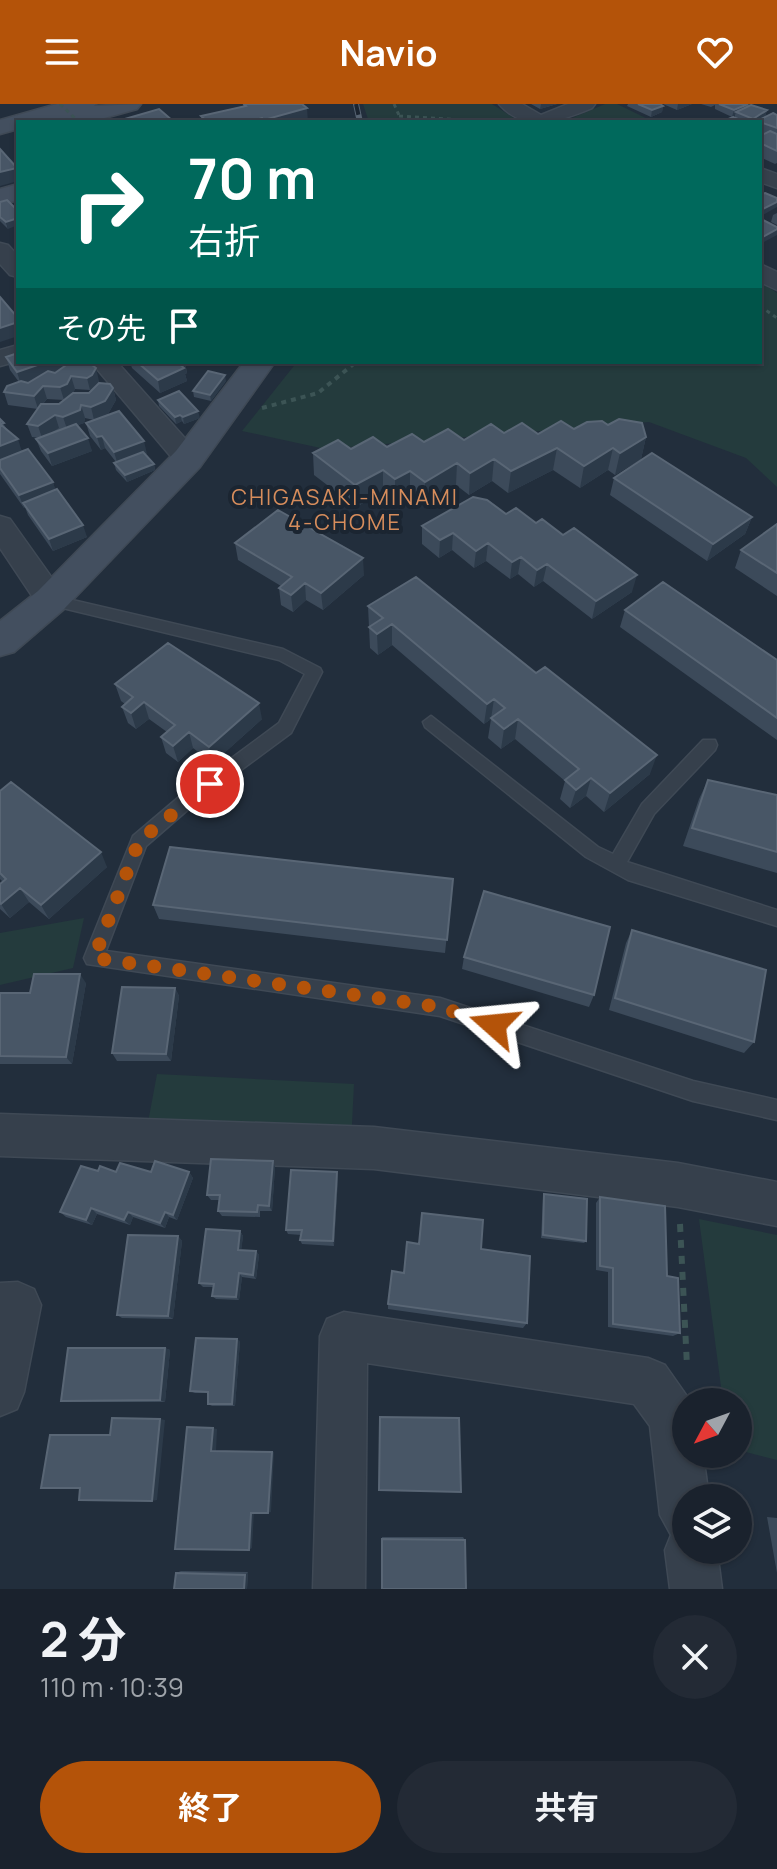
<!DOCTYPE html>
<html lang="ja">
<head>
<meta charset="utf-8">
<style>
	:root { --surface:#1a222d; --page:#232a35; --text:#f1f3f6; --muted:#9fa4aa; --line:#383f49; --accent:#b45309 }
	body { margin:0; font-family:Manrope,"Noto Sans JP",sans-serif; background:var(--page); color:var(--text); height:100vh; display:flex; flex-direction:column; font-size:30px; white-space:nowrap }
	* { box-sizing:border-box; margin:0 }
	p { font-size:26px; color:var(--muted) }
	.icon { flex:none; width:44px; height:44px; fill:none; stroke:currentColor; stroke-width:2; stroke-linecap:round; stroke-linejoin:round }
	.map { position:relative; height:1485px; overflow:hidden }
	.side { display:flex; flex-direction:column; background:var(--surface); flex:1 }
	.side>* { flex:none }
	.top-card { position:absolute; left:16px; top:16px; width:746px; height:244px; border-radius:0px; box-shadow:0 2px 6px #0004,0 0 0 2px var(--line); background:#00695c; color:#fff; overflow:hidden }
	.needle { width:52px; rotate:229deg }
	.tools { position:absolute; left:672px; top:1284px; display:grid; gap:16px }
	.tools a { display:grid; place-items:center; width:80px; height:80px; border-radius:50%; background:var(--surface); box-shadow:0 2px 6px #0004,0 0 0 2px var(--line); font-size:40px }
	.pin { position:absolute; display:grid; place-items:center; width:68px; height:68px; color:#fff; margin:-34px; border:4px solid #fff; border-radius:50%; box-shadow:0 2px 8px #0007 }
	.me { position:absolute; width:88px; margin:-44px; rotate:288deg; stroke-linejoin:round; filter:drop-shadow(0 0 6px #0008) }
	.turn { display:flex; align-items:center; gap:28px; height:168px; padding:0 40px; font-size:36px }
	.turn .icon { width:104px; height:104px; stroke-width:2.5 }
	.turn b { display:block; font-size:56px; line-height:68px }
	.then { display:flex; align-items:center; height:76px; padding:0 40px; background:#0003; gap:16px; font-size:30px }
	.round { display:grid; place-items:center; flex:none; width:84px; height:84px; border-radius:42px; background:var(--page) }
	.overview { display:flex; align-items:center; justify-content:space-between; height:136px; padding:0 40px }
	h1 { font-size:48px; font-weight:700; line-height:60px }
	.cta { display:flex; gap:16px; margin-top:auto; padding:16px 40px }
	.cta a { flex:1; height:92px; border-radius:48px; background:var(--accent); color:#fff; font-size:32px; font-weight:700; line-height:92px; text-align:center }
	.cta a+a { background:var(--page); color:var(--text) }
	header { display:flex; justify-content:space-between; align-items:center; height:104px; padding:0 40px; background:var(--accent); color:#fff; font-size:36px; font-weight:700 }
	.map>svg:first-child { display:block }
	.green { fill:#243b3d }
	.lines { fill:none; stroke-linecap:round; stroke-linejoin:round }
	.lane-casing { stroke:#3f4955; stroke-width:3 }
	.street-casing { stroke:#3f4955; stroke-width:3 }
	.secondary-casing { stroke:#3f4955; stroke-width:3 }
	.path-far2 { stroke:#3c5455; stroke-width:3; stroke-dasharray:4 4; stroke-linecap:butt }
	.path-far1 { stroke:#3c5455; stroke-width:4; stroke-dasharray:5 5; stroke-linecap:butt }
	.path { stroke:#3c5455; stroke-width:6; stroke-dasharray:8 8; stroke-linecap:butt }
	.lane { fill:#36404c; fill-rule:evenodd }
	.street { fill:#36404c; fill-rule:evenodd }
	.secondary { fill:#434f5f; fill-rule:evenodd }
	.rail-casing { stroke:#576473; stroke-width:6 }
	.rail { stroke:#1b2531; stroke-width:4; stroke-dasharray:11; stroke-linecap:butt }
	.path-bridge { stroke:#3c5455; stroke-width:3; stroke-dasharray:4 4; stroke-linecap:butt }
	.wall { fill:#3c4a5a; fill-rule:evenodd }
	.shaded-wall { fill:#2c3a49 }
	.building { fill:#485666; stroke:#596675; stroke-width:2 }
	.route { stroke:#b45309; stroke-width:14; stroke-dasharray:0 25.2 }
	.labels { text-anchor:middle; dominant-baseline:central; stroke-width:8; stroke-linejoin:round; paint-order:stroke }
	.far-neighbourhood-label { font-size:22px; letter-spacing:2px; fill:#d78d5c; stroke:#1b2531 }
</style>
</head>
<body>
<header><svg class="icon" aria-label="menu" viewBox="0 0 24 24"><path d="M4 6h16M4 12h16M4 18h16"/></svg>Navio<svg class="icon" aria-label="heart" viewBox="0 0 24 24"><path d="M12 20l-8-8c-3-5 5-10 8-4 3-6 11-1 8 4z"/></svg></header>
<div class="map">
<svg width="777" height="1485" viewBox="0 0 777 1485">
	<rect width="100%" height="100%" fill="#222e3c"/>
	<!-- green -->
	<path class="green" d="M363,0H492L520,18H369Z
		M605,0H617L654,18H563Z
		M760,177L777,189V383L746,354L649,318L325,345L242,327L297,258H760Z
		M84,814L73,864L0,881V829Z
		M157,970L354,980L351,1040L146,1029Z
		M699,1115L777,1131V1356L738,1346V1298H723Z"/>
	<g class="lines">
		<!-- lane casing -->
		<g class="lane-casing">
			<path id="lane" d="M51,491L283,545L320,564L322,568L291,629L191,703L146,742L106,847L440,894L693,977L777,996V1016L693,997L440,912L87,860L84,854L133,732L179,693L279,619L305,570L279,556L46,500L43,496Z
				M431,612L598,743L613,750L642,700L703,636H715L717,641L715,646L654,710L627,758L777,806V822L628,776L586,753L425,623L423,618Z"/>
		</g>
		<!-- street casing -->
		<g class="street-casing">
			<path id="street" d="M499,0H522L541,11L568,0H595L592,4C561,17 525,30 499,0Z
				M760,64L777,70V84L760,78Z
				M0,139L8,141L18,152V173L10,171L0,160Z
				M760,160L777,168V186L760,178Z
				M18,241V257L0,262V246Z
				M91,258H117L198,349L202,355L198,361L188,364L178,361Z
				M0,412L10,415L62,488L66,496L62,504L51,507L40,504L0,444Z
				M0,1010L374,1023L678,1059L777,1078V1122L678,1103L374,1065L0,1052Z
				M18,1178L34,1185L41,1201L24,1288L17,1305L0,1312V1179Z
				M344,1208L648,1254L665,1261L691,1298H686V1350H703L709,1394H686V1446H717L722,1485H670L665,1446L671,1431L660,1411L650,1322L634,1300L367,1259L365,1485H313L320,1232L327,1215Z"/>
		</g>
		<!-- secondary casing -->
		<g class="secondary-casing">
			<path id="secondary" d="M57,0H96L94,2L141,0L137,5L90,18H18V25L0,30V16Z
				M18,80V96L0,101V85Z
				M244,258H275L200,363L64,505L14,548L0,552V517L38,487L176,347Z"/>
		</g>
		<!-- path-far2 -->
		<path class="path-far2" d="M394,0L402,18
			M399,12L492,18
			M760,202L777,214"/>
		<!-- path-far1 -->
		<path class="path-far1" d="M262,304L318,289L356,258"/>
		<!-- path -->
		<path class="path" d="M680,1120L687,1262"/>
		<!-- lane -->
		<use href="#lane" class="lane"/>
		<!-- street -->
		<use href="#street" class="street"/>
		<!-- secondary -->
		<use href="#secondary" class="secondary"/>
		<!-- rail casing -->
		<g class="rail-casing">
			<path id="rail" d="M356,0L360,18"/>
		</g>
		<!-- rail -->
		<use href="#rail" class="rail"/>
		<!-- path-bridge -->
		<path class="path-bridge" d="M60,0L79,18"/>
	</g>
	<!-- wall -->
	<path class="wall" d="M243,0L308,18H202L201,12L243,2Z
		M531,0H557L540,5Z
		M628,0H661L663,2L662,8L651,13L627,2Z
		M663,0H692L677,6Z
		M701,0H750L749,2L767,6L765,13L777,11V59L775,60L760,53V18H721L735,13V11L732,13L715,5V1L711,3Z
		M0,98L8,125L0,117Z
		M777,109V121L771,118L773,111Z
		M6,253L18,258H63L64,263L99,277L98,280L113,284L116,296L108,310L94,316L85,314L84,319L78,321L92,347L52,362L41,347L36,335L39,334L32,333L27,320L38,305L8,301L4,288L19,278L10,266ZM75,285L90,286L93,285L89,289H73ZM47,295L64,296L59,300H43Z
		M130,258H185L187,269L185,270L187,277L160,289L132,264Z
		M226,277L211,297L194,293L193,287Z
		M158,296L200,314L184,320L182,317L176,320L159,302Z
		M0,315L22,347L53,378L55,386L87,433L53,447L28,411L25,403L24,404L0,370Z
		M86,319L147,350H145L154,360L155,366L127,378L116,366L114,359L116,358L105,344L101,346L90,332Z
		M608,321L646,333L641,355L615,371L608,366L580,384L553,366L508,389L492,377L469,391L456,381L424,400L410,389L395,397L383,388L356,403L314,371L313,349L464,336L504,329L538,330Z
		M614,374L752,413L745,430L707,457L610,391Z
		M506,410L632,488L592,515L543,477L534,483L518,470L510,475L486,457L474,464L452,446L439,454L422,440V422Z
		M777,420V492L735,464L741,446Z
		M235,439L364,471L323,506L306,496L293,508L281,501L279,484L281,482L238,456Z
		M368,502L650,670L604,708L586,692L570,704L560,695L565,677L515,635L501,645L488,634L491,615L484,620L392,541L378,551L370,544Z
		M625,506L777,556V636L620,523Z
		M115,580L262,615L213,659L193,644L178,658L166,649L161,633L167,628L149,615L136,625L128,619L122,603L125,600L121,597Z
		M708,676L777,691V769L683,742L699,695Z
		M0,687L107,763L49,815L29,798L10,814L0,805V780L3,778L0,775Z
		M453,775L445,849L159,815L153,801Z
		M632,826L754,938L744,949L609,906L626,839Z
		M464,853L594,891L589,903L462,865Z
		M86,879L72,960H0V889H30Z
		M175,884L179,892L171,957H117L112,949Z
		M273,1057L275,1063L272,1107H260V1113L222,1112L218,1107L219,1096H211L207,1091Z
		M98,1067L189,1068L193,1074L177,1116L169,1113L165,1124L133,1113L130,1121L97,1110L92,1121L66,1113L60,1108Z
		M338,1074L334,1142L302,1140L300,1136L301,1131L288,1130L286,1126Z
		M544,1090L586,1137L584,1139L541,1134L543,1093Z
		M600,1093L667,1172L680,1229L673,1232L608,1223V1168L596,1166V1099Z
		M240,1127L243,1132L241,1146L256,1147L259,1151L256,1175L242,1173L239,1196L216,1195L212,1192L213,1183H203L199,1179Z
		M178,1132L182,1137L173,1215L122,1214L117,1211Z
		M481,1145L527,1219L523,1224L388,1205V1200L404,1169Z
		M240,1237L235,1302H212L208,1300V1289H195L190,1287Z
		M165,1244L170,1246L165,1298H68L61,1297Z
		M767,1413L777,1414V1469Z
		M382,1433H463L465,1436L382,1485Z
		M181,1467L248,1468L247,1485L176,1469Z"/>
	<!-- shaded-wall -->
	<path class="shaded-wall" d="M541,0H557L540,5Z
		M658,0H661V3L663,2L662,8L651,13L652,6Z
		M678,0H692L677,6Z
		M750,0L748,6L736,8L735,11L732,13L734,6Z
		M307,4L308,18H265L264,16Z
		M767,6L765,13L757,18H752L753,15Z
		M17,64L18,77L0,82V68Z
		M777,98V103L761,112L763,105Z
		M18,114V121L8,125L6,118Z
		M777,125V131L760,140L761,134Z
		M18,218V232L0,238V224Z
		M46,258H63L65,266L21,281L17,268Z
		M180,258H185L187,269L185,270L187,277L160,289L158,276Z
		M96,264L99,277L96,284L90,286L87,274Z
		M225,271L226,277L211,297L210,291Z
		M71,272L75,285L71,293L64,296L60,283Z
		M43,282L47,295L38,305L34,292Z
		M113,284L116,296L108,310L94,316L91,303Z
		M81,301L85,314L84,319L67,325L63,313Z
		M198,307L200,314L184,320L183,313Z
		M55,311L59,324L42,334L38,322Z
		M180,311L182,317L176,320L175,313Z
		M102,332L105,344L101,346L97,333Z
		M646,333L641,355L615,371L620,349Z
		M88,334L92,347L52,362L48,349Z
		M18,335L22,348L0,357V342Z
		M144,337L147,350L118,361L114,348Z
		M557,344L553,366L508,389L511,367Z
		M613,344L608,366L580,384L584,362Z
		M494,355L492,377L469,391L470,369Z
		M457,359L456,381L424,400L425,378Z
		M154,360L155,366L127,378L125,371Z
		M383,366V388L356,403L355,381Z
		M410,367V389L395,397V375Z
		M53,378L57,391L23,399L25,403L24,404L19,391Z
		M752,413L745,430L707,457L713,440Z
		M83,421L87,433L53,447L49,435Z
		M453,429L452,446L439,454L440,436Z
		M488,439L486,457L474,464L476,447Z
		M521,453L518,470L510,475L512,458Z
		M363,454L364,471L323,506L321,489Z
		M547,460L543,477L534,483L537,466Z
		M637,471L632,488L592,515L596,497Z
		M305,479L306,496L293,508L291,491Z
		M392,520V541L378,551L377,530Z
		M494,595L491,615L484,620L487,600Z
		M144,598L149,615L136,625L131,609Z
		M259,599L262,615L213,659L209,643Z
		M518,615L515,635L501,645L504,625Z
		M189,628L193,644L178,658L173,642Z
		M657,651L650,670L604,708L610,689Z
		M591,674L586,692L570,704L576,686Z
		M101,748L107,763L49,815L41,801Z
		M20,784L29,798L10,814L1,800Z
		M80,870L86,879L72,960L66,953Z
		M175,884L179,892L171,957L166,950Z
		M273,1057L275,1063L272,1107L269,1102Z
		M189,1068L193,1074L177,1116L173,1111Z
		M337,1068L338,1074L334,1142L333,1137Z
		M91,1104L97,1110L92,1121L86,1116Z
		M128,1108L133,1113L130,1121L124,1116Z
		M165,1108L169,1113L165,1124L160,1119Z
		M240,1127L243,1132L241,1150L238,1146Z
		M178,1132L182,1137L173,1215L168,1212Z
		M256,1147L259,1151L256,1175L253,1171Z
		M239,1169L242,1173L239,1196L236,1193Z
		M237,1235L240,1237L235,1302L232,1300Z
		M165,1244L170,1246L165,1298L160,1296Z
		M160,1315L165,1316L157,1396L152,1397Z
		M213,1324L217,1325L216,1347H211Z
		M272,1348H274L271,1408L268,1409Z
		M254,1407L252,1444L249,1446L251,1409Z
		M248,1468L247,1485H244L245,1471Z"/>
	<!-- building -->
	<path class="building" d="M244,0H302L307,4L264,16L262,14L248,18H208L201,12L246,2Z
		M638,0H660L663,2L652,6Z
		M719,0H748L734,6Z
		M751,1L767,6L753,15L736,8Z
		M159,5L173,17L129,18L125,15Z
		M773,9L777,11V24L757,17Z
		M733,13L745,18H721Z
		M770,27L777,30V47L760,39V32Z
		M0,45L17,64L0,68Z
		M765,89L777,94V98L763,105L760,104V91Z
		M7,96L18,107V114L6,118L0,113V98Z
		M763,116L777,123V125L761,134L760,133V118Z
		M0,193L18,214V218L0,224Z
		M18,249V258H46L17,268L6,253Z
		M137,258H180L178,259L184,264L158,276Z
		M69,259L92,261L96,264L92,271L87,274L71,272L67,280L60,283L43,282L34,292L4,288L7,282L21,277L28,279L48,267L55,269Z
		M208,267L225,271L210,291L193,287Z
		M99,279L110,280L113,284L105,297L91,303L81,301L80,306L63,313L55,311L38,322L27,320L41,300H59L73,289H89Z
		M179,287L198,307L183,313L180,311L175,313L158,296Z
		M119,307L144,337L114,348L102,332L97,333L86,319Z
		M0,315L4,319L0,320L18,335L0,342Z
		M619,315L642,319L646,333L620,349L613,344L584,362L557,344L511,367L494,355L470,369L457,359L425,378L410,367L395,375L383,366L355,381L313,349L338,336L351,345L373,333L387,343L412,330L424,338L448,325L464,336L491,320L504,329L522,319L538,330L561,317L574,325L587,318L602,317L608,321Z
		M76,320L88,334L48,349L36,335Z
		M28,345L53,378L19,391L0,364V356Z
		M143,348L154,360L125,371L114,359Z
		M652,349L752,413L713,440L614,374Z
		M57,385L83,421L49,435L23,399Z
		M473,393L487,396L506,410L516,404L536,419L542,415L563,431L574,424L637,471L596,497L547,460L537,466L521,453L512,458L488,439L476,447L453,429L440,436L422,422Z
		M278,406L363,454L321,489L305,479L291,491L279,484L292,473L235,439Z
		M777,420V469L741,446Z
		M416,473L536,569L545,563L657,651L610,689L591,674L576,686L565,676L579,665L518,615L504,625L491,614L505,604L494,595L487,600L392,520L377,530L369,523L383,514L368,502Z
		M663,478L777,556V614L625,506Z
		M168,539L259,599L209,643L189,628L173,642L161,633L175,621L144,598L131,609L122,603L133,593L115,580Z
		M708,676L777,691V748L692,724Z
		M11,678L101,748L41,801L20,784L1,800L0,799V780L6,775L0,769V687Z
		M170,743L453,775L447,836L153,801Z
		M484,787L610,823L594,891L464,853Z
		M632,826L766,866L754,938L615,894Z
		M34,870H80L66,953L0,952V889H30Z
		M122,883L175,884L166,950L112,949Z
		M211,1055L273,1057L269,1102L258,1101L257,1108L218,1107L220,1091H207Z
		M155,1057L189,1068L173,1111L165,1108L160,1119L128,1108L124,1116L91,1104L86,1116L60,1108L81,1062L98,1067L100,1062L116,1068L120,1059L151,1068Z
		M291,1066L337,1068L333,1137L300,1136L302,1126H286Z
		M544,1090L587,1095L586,1137L543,1131Z
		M600,1093L665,1102L667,1172L678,1174L680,1229L613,1220V1164L600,1162Z
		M422,1109L483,1116L481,1145L530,1152L527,1219L388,1200L392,1167L404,1169L407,1138L419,1140Z
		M206,1125L240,1127L238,1146L256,1147L253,1171L239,1169L236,1193L212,1192L214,1180L199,1179Z
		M128,1131L178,1132L168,1212L117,1211Z
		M196,1234L237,1235L232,1300H208V1288L190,1287Z
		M68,1244H165L160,1296L61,1297Z
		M380,1313L459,1314L461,1388L379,1386Z
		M112,1314L160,1315L152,1397L79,1396L80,1384H41L50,1331H110Z
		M187,1323L213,1324L211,1347L272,1348L268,1409H251L249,1446L175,1445Z
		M382,1435L465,1436L466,1485H382Z
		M176,1469L245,1471L244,1485H174Z"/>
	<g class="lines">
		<!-- route -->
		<path class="route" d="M210,680L139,737L94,854L440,903L494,921"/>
	</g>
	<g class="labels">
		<!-- far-neighbourhood labels -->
		<g class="far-neighbourhood-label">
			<text x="345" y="393">CHIGASAKI-MINAMI<tspan x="345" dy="25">4-CHOME</tspan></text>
		</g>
	</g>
</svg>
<div class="tools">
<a><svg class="needle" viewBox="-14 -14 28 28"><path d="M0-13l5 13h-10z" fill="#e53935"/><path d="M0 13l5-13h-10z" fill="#9fa4aa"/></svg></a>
<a><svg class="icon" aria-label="layers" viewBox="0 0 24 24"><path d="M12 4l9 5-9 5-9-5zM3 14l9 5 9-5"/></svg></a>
</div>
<div class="pin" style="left:210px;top:680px;background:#d93025"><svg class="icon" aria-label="arrive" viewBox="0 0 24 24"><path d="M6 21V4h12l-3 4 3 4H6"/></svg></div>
<svg class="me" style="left:494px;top:921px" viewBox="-20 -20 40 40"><path d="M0-17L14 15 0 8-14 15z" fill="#b45309" stroke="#fff" stroke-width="4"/></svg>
<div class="top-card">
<div class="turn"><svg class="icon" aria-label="right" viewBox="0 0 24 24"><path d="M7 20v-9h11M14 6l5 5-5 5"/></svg><div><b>70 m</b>右折</div></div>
<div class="then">その先<svg class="icon" aria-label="arrive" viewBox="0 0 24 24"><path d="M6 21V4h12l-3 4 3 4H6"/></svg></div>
</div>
</div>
<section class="side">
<div class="overview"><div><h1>2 分</h1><p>110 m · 10:39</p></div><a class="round"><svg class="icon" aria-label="close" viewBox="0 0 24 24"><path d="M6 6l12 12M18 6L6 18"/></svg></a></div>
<div class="cta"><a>終了</a><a>共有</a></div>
</section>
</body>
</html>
